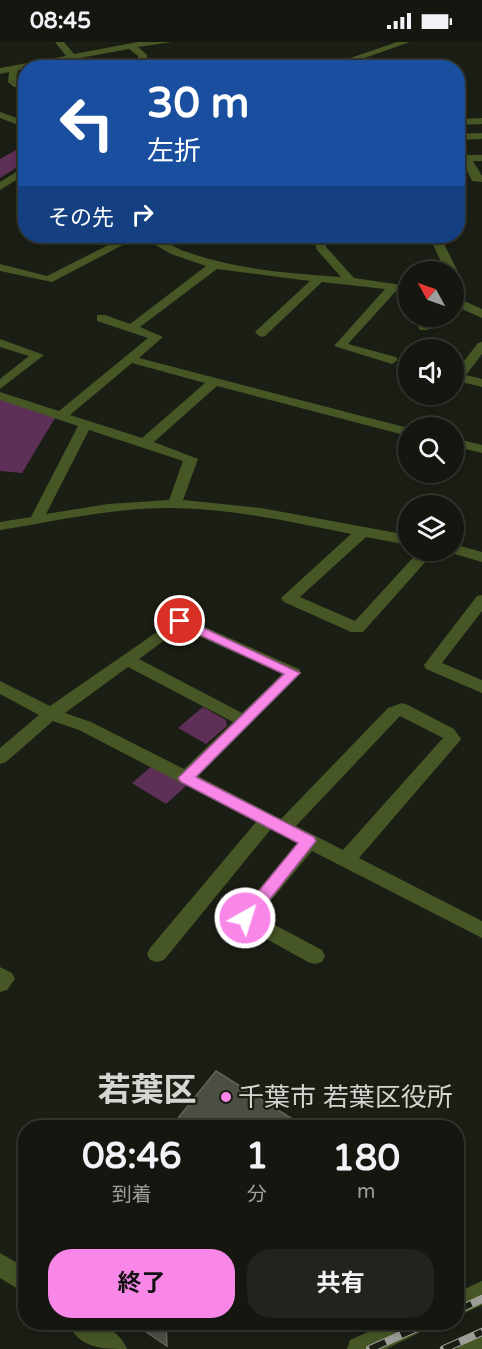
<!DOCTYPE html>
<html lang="ja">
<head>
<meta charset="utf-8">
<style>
	:root { --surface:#14160f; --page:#21231d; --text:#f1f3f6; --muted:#9d9f9e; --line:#33352f; --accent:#f987e8 }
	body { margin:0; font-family:"Varela Round","Noto Sans JP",sans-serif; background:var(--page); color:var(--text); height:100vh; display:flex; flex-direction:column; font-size:22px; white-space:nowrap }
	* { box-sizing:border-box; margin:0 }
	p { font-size:20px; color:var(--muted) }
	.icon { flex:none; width:33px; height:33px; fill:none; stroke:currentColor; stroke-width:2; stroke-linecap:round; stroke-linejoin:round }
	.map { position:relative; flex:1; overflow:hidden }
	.details { position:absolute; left:18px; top:1078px; width:446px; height:210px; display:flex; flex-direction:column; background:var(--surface); border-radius:24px; box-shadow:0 3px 9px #0003,0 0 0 2px var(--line) }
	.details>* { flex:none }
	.guide { position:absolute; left:18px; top:18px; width:447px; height:183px; border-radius:24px; box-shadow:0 3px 9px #0003,0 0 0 2px var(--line); background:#1a4fa0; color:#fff; overflow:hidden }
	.needle { width:39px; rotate:310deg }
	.tools { position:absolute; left:398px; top:219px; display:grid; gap:12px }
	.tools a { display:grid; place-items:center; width:66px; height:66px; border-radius:50%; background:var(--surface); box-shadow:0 3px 9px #0003,0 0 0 2px var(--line); font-size:30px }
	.pin { position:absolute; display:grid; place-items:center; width:51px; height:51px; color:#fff; margin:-26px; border:3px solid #fff; border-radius:50%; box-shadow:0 2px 6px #0007 }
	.me { position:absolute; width:66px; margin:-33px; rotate:39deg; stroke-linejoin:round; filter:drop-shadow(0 0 4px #0008) }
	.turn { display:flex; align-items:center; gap:21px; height:126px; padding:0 30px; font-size:27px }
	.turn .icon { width:78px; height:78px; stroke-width:2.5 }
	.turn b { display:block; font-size:42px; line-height:51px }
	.then { display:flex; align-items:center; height:57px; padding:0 30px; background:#0003; gap:12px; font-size:22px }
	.eta { display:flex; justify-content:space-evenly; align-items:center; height:102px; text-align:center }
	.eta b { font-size:36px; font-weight:700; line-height:42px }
	.cta { display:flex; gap:12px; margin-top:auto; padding:12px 30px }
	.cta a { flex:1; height:69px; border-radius:24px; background:var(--accent); color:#111; font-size:24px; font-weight:700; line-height:69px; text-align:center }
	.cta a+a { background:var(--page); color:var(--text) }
	.status { display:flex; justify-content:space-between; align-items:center; height:42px; padding:0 30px; background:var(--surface); direction:ltr }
	.status svg { height:16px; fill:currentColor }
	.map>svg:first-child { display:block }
	.green { fill:#5e2f57 }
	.building { fill:#4a4e43; stroke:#606459; stroke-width:1.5 }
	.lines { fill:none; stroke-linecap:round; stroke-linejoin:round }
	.minor { fill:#465625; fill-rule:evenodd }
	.tertiary { fill:#465625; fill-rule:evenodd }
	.rail-casing { stroke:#9c9e97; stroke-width:8 }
	.rail { stroke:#1a1e14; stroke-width:6; stroke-dasharray:17; stroke-linecap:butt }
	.route { fill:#f987e8; stroke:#a25897; stroke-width:1.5 }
	.poi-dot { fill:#f987e8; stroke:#1a1e14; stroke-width:2 }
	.labels { text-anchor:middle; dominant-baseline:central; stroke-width:4.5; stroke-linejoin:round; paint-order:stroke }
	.near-poi-label { font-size:26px; fill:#d4d6d0; stroke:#1a1e14; text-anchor:start }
	.near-district-label { font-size:33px; font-weight:bold; fill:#d4d6d0; stroke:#1a1e14 }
</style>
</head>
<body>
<div class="status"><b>08:45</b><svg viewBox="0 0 49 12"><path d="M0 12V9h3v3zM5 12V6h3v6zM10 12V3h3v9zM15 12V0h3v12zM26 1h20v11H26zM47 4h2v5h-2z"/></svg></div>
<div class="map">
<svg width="482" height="1307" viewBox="0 0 482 1307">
	<rect width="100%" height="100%" fill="#1a1e14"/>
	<!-- green -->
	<path class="green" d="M25,103V120L0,136V117Z
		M0,357L55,376L22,431L0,429Z
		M203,665L226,678L227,684L206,702L178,686Z
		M153,723L187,743L166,762L132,741Z"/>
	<!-- building -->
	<path class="building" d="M216,1029L307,1086H170Z
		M133,1281H166L167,1304Z"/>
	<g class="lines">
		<!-- minor -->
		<path class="minor" d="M55,0H64L74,12L138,0H172L138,5L147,13V26H138V14L129,7L26,26L18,28L16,37L26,40V46L14,45L8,40L9,30L0,32V26L66,14Z
			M397,0H410L336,26H321Z
			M0,70L26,79V86L0,76Z
			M482,76V82L458,83V77Z
			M482,91V97L458,98V92Z
			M482,113V119H473L482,134V140L472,139L461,116L466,113Z
			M26,124V132L0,148V140Z
			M126,194H140L52,240L0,229V222L47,234Z
			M140,194C158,192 171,205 187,210C237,228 289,231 341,235L317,208L312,194H343L338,197L325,198L326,205L354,236L408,244V250L396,249L348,302L396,315L398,318L392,322L334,304L385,247L322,240L265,294L261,295L255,291L257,288L310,239L217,227L140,285L163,295L139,316L408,386V394L217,344L154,400L198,417L183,458L261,466L408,493V503L366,495L300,555L355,579L420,508H436L363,590H351L284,560L281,556L351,492C293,480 234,467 174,466C115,465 57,479 0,488V480L31,475L78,384L0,358V350L59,369L148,296L97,279V273H105L130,282L206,224L171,212ZM132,321L205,341L142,396L70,373ZM89,388L183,419L169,458L108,462L46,472Z
			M429,194H440L458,230L456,232L446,230Z
			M453,254L482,267V276L453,263Z
			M426,274H439L428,288H420L418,285Z
			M0,297L44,313L0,347V337L29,314L0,305Z
			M482,300V312L466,333L482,337V345L454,338V332L478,301Z
			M453,396L482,403V411L453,404Z
			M453,502L482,510V520L448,510L447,508H453Z
			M482,553V569L442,621L482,638V651L426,627L424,623L477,554Z
			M180,574L299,627L301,631L198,734L281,777L388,666L402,661L408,663L454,687L461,697L458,701L359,816L482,879V896L312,809L258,874L322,908L325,914L322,920L315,922L308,920L238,881L235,876L297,801L271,787L164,918L157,920L150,918L147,912L150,906L256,780L79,688L53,679L6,720L0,722V706L39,673L0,652V639L50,664ZM181,586L282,632L242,671L139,617ZM128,625L233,680L184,727L91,680L65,671ZM400,674L443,696L343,808L296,784Z
			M0,925L12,931L15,937L7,948L0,950Z"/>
		<!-- tertiary -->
		<path class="tertiary" d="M0,1211L26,1226V1252L0,1236Z
			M482,1239V1263L456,1275V1251Z
			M68,1281C92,1281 116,1281 127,1307C103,1307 79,1307 68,1281Z
			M388,1281H427L423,1289L386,1307H347L350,1298Z
			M482,1289V1307H457L460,1298Z"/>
		<!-- rail casing -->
		<g class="rail-casing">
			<path id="rail" d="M456,1269L482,1257
				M370,1307L428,1281
				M444,1307L482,1290"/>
		</g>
		<!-- rail -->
		<use href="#rail" class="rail"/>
	</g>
	<!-- route -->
	<path class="route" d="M180,575L300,631L196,735L314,795L316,799L251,881H240L237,876L240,872L298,801L181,740L178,736L284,632L176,582L174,579Z"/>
	<!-- markers -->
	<circle class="poi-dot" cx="226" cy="1055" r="6"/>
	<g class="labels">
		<!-- near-poi labels -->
		<g class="near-poi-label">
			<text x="238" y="1055">千葉市 若葉区役所</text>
		</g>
		<!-- near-district labels -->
		<g class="near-district-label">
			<text x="147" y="1048">若葉区</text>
		</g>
	</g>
</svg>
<div class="tools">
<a><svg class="needle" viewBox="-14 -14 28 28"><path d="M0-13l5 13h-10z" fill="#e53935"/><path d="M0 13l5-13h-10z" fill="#9d9f9e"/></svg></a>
<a><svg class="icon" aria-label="sound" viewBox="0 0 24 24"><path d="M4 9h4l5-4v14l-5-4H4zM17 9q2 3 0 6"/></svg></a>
<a><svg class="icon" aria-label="search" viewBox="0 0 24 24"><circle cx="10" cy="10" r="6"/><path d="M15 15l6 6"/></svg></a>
<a><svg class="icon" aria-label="layers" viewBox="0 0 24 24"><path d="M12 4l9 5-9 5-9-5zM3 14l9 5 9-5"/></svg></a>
</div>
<div class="pin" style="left:180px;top:579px;background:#d93025"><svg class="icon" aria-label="arrive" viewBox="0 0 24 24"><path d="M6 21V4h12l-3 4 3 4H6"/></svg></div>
<svg class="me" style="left:245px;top:876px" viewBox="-20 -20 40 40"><circle r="17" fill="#f987e8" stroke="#fff" stroke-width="3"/><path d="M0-11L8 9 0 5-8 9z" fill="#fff"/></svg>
<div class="guide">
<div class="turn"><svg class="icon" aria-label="left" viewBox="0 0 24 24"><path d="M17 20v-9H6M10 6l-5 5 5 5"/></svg><div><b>30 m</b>左折</div></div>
<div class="then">その先<svg class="icon" aria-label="right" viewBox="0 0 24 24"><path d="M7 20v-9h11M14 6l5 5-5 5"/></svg></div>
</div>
<section class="details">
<div class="eta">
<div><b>08:46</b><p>到着</p></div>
<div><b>1</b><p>分</p></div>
<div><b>180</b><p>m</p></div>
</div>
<div class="cta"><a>終了</a><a>共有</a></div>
</section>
</div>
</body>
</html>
